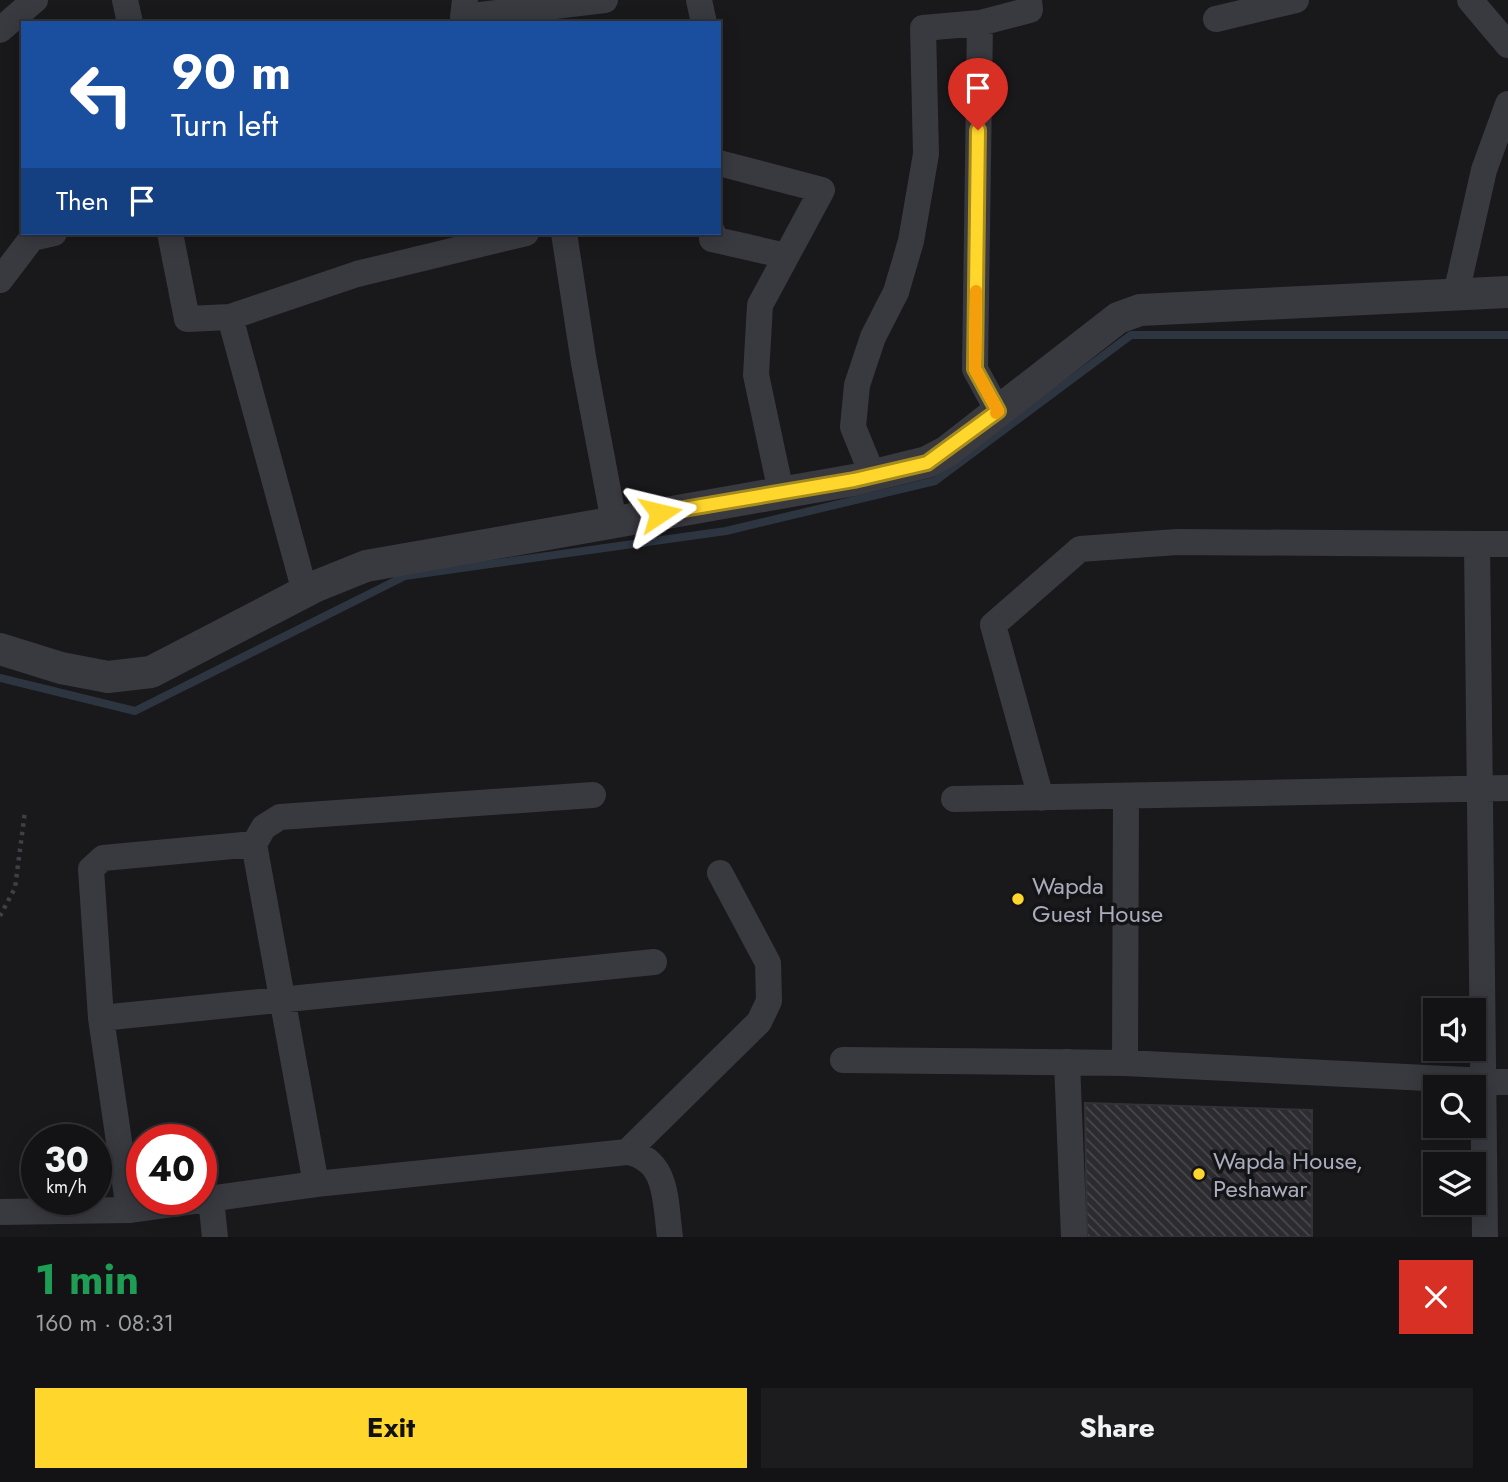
<!DOCTYPE html>
<html lang="en">
<head>
<meta charset="utf-8">
<style>
	:root { --surface:#131214; --page:#1c1b1d; --text:#f1f3f6; --muted:#9d9ea0; --line:#323234; --accent:#ffd62c }
	body { margin:0; font-family:Jost,sans-serif; background:var(--page); color:var(--text); height:100vh; display:flex; flex-direction:column; font-size:26px; white-space:nowrap }
	* { box-sizing:border-box; margin:0 }
	p { font-size:23px; color:var(--muted) }
	.icon { flex:none; width:38px; height:38px; fill:none; stroke:currentColor; stroke-width:2; stroke-linecap:round; stroke-linejoin:round }
	.map { position:relative; height:1237px; overflow:hidden }
	.sheet { display:flex; flex-direction:column; background:var(--surface); flex:1 }
	.sheet>* { flex:none }
	.hud { position:absolute; left:21px; top:21px; width:700px; height:214px; border-radius:0px; box-shadow:0 4px 18px #0003,0 0 0 2px var(--line); background:#1a4fa0; color:#fff; overflow:hidden }
	.buttons { position:absolute; left:1423px; top:998px; display:grid; gap:14px }
	.buttons a { display:grid; place-items:center; width:63px; height:63px; border-radius:0px; background:var(--surface); box-shadow:0 4px 18px #0003,0 0 0 2px var(--line); font-size:35px }
	.speed { position:absolute; left:21px; top:1124px; display:flex; gap:14px; font-size:35px; font-weight:700; text-align:center }
	.speed>* { display:grid; place-content:center; width:91px; height:91px; border-radius:50%; background:var(--surface); box-shadow:0 4px 18px #0003,0 0 0 2px var(--line); line-height:1 }
	.speed small { font-size:18px; font-weight:400 }
	.speed .limit { border:10px solid #d22; background:#fff; color:#111 }
	.pin { position:absolute; display:grid; place-items:center; width:60px; height:60px; color:#fff; margin:-72px -30px; border-radius:50% 50% 50% 0; rotate:-45deg; box-shadow:0 0 7px #0007 }
	.pin .icon { rotate:45deg }
	.me { position:absolute; width:77px; margin:-38px; rotate:80deg; stroke-linejoin:round; filter:drop-shadow(0 0 5px #0008) }
	.turn { display:flex; align-items:center; gap:24px; height:147px; padding:0 35px; font-size:32px }
	.turn .icon { width:91px; height:91px; stroke-width:2.5 }
	.turn b { display:block; font-size:49px; line-height:60px }
	.then { display:flex; align-items:center; height:66px; padding:0 35px; background:#0003; gap:14px; font-size:26px }
	.round { display:grid; place-items:center; flex:none; width:74px; height:74px; border-radius:0px; background:var(--page) }
	.headline { display:flex; align-items:center; justify-content:space-between; height:119px; padding:0 35px }
	h1 { font-size:42px; font-weight:700; line-height:52px; color:#1e9e55 }
	.cta { display:flex; gap:14px; margin-top:auto; padding:14px 35px }
	.cta a { flex:1; height:80px; border-radius:0px; background:var(--accent); color:#111; font-size:28px; font-weight:700; line-height:80px; text-align:center }
	.cta a+a { background:var(--page); color:var(--text) }
	.map>svg:first-child { display:block }
	.lines { fill:none; stroke-linecap:round; stroke-linejoin:round }
	.stream { stroke:#2d3541; stroke-width:8 }
	.building { fill:url(#building-back-hatch); stroke:#333237; stroke-width:2 }
	.path { stroke:#3f4047; stroke-width:4.5; stroke-dasharray:3.5 5; stroke-linecap:butt }
	.minor { stroke:#393940; stroke-width:26 }
	.tertiary { stroke:#393940; stroke-width:32 }
	.route-casing { stroke:#a68b1d; stroke-width:18 }
	.route { stroke:#ffd62c; stroke-width:12 }
	.slow { stroke:#f59e0b; stroke-width:12 }
	.poi-dot { fill:#ffd62c; stroke:#141316; stroke-width:2.5 }
	.labels { text-anchor:middle; dominant-baseline:central; stroke-width:7; stroke-linejoin:round; paint-order:stroke }
	.poi-label { font-size:24px; fill:#a9acbc; stroke:#141316; text-anchor:start }
</style>
</head>
<body>
<div class="map">
<svg width="1508" height="1237" viewBox="0 0 1508 1237">
	<defs>
		<pattern id="building-back-hatch" width="6" height="6" patternUnits="userSpaceOnUse" patternTransform="scale(1.75)"><rect width="6" height="6" fill="#2c2b2f"/><path d="M-1 5l2 2M0 0l6 6M5-1l2 2" fill="none" stroke="#48474b"/></pattern>
	</defs>
	<rect width="100%" height="100%" fill="#19181b"/>
	<g class="lines">
		<!-- stream -->
		<path class="stream" d="M0,678L135,711L405,576L726,531L935,481L1131,335H1508"/>
	</g>
	<!-- building -->
	<path class="building" d="M1085,1103L1312,1110V1237H1087Z"/>
	<g class="lines">
		<!-- path -->
		<path class="path" d="M0,916L15,888L25,811"/>
		<!-- minor -->
		<path class="minor" d="M125,0L130,23
			M465,0L463,17L605,0
			M699,0L704,23
			M1470,0L1508,45
			M1216,19L1296,0
			M0,30L35,0
			M719,163L822,190L760,305L756,375L781,492
			M170,233L187,319L230,317L305,592
			M564,233L584,363L614,522
			M713,233L712,239L786,256
			M0,280L32,238L54,233
			M1456,294L1484,170L1508,104
			M230,317L357,274L526,233
			M998,411L975,369L980,23L1030,10L1029,0
			M873,476L853,427L857,385L873,337L896,292L911,241L926,154L923,28L980,23
			M1041,798L993,625L1080,549L1177,542L1477,544
			M954,799L1508,788
			M101,1018L654,962
			M843,1060L1125,1063L1508,1082
			M1067,1062L1074,1237
			M1125,1063L1126,796
			M627,1152L759,1022L769,1001L768,963L720,873
			M316,1184L254,844L264,827L280,817L593,795
			M211,1199L215,1237
			M129,1210L101,1018L91,869L103,858L254,844
			M0,1212L129,1210L316,1184L627,1152C669,1159 665,1203 670,1237
			M1485,1237L1477,544H1508"/>
		<!-- tertiary -->
		<path class="tertiary" d="M0,649L61,668L108,677L151,672L314,587L366,566L854,480L927,462L946,452L1118,318L1140,310L1508,292"/>
	</g>
	<g class="lines">
		<!-- route casing -->
		<g class="route-casing">
			<path id="route" d="M660,513L854,480L927,463L998,411L975,369L978,130"/>
		</g>
		<!-- route -->
		<use href="#route" class="route"/>
		<!-- slow -->
		<path class="slow" d="M976,291L975,369L998,411L996,413"/>
	</g>
	<!-- markers -->
	<g class="poi-dot">
		<circle cx="1018" cy="899" r="7"/>
		<circle cx="1199" cy="1174" r="7"/>
	</g>
	<g class="labels">
		<!-- poi labels -->
		<g class="poi-label">
			<text x="1032" y="885">Wapda<tspan x="1032" dy="28">Guest House</tspan></text>
			<text x="1213" y="1160">Wapda House,<tspan x="1213" dy="28">Peshawar</tspan></text>
		</g>
	</g>
</svg>
<div class="buttons">
<a><svg class="icon" aria-label="sound" viewBox="0 0 24 24"><path d="M4 9h4l5-4v14l-5-4H4zM17 9q2 3 0 6"/></svg></a>
<a><svg class="icon" aria-label="search" viewBox="0 0 24 24"><circle cx="10" cy="10" r="6"/><path d="M15 15l6 6"/></svg></a>
<a><svg class="icon" aria-label="layers" viewBox="0 0 24 24"><path d="M12 4l9 5-9 5-9-5zM3 14l9 5 9-5"/></svg></a>
</div>
<div class="speed"><div>30<small>km/h</small></div><div class="limit">40</div></div>
<div class="pin" style="left:978px;top:130px;background:#d93025"><svg class="icon" aria-label="arrive" viewBox="0 0 24 24"><path d="M6 21V4h12l-3 4 3 4H6"/></svg></div>
<svg class="me" style="left:660px;top:513px" viewBox="-20 -20 40 40"><path d="M0-17L14 15 0 8-14 15z" fill="#ffd62c" stroke="#fff" stroke-width="4"/></svg>
<div class="hud">
<div class="turn"><svg class="icon" aria-label="left" viewBox="0 0 24 24"><path d="M17 20v-9H6M10 6l-5 5 5 5"/></svg><div><b>90 m</b>Turn left</div></div>
<div class="then">Then<svg class="icon" aria-label="arrive" viewBox="0 0 24 24"><path d="M6 21V4h12l-3 4 3 4H6"/></svg></div>
</div>
</div>
<section class="sheet">
<div class="headline"><div><h1>1 min</h1><p>160 m · 08:31</p></div><a class="round" style="background:#d93025;color:#fff"><svg class="icon" aria-label="close" viewBox="0 0 24 24"><path d="M6 6l12 12M18 6L6 18"/></svg></a></div>
<div class="cta"><a>Exit</a><a>Share</a></div>
</section>
</body>
</html>
